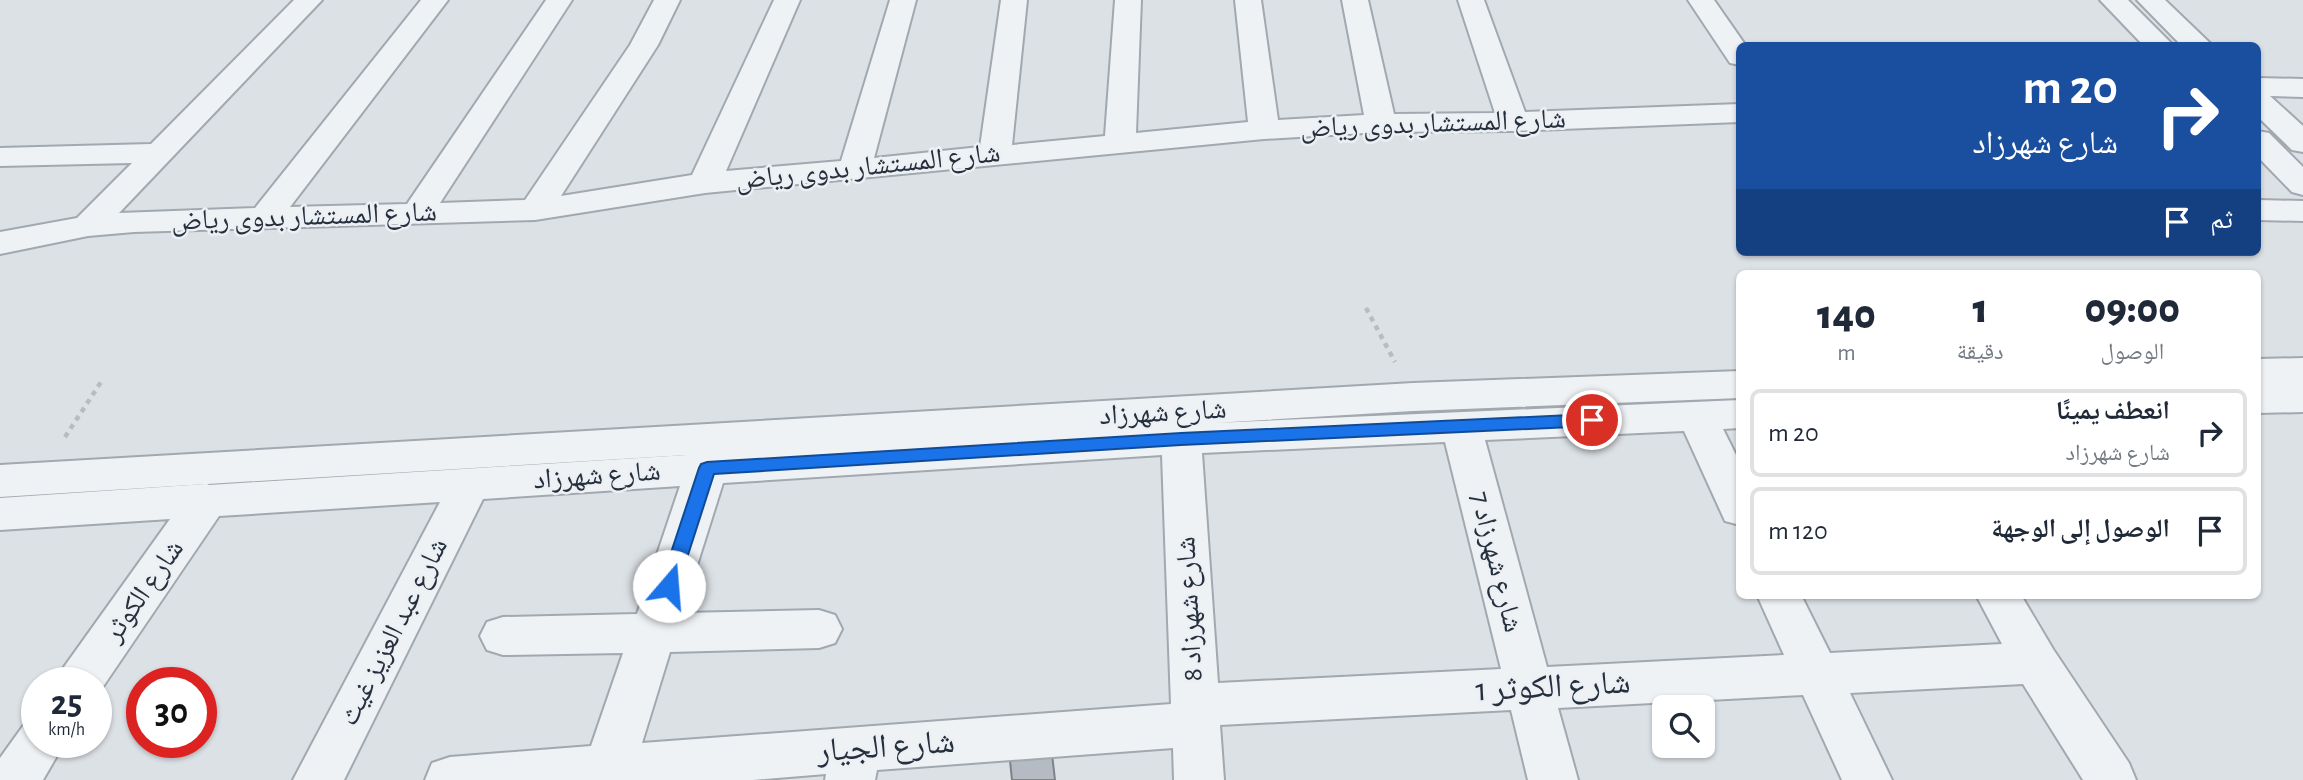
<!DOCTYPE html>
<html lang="ar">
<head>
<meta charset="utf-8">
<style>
	:root { --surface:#fff; --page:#f2f2f3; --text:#1f2937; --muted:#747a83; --line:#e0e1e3 }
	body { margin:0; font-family:"Alegreya Sans","Noto Naskh Arabic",sans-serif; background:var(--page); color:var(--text); direction:rtl; height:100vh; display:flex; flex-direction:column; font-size:26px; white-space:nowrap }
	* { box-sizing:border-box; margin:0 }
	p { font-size:23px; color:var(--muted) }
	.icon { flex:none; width:38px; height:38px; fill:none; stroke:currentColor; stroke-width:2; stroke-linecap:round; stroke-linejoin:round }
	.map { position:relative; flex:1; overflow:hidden; direction:ltr }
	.panel { position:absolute; left:1736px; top:270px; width:525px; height:329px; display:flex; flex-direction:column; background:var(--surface); border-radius:10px; box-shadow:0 2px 5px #0004; direction:rtl }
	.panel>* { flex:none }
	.top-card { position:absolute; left:1736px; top:42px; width:525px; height:214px; border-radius:10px; box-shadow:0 2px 5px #0004; direction:rtl; background:#1a4fa0; color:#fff; overflow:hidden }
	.fabs { position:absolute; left:1652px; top:695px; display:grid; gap:14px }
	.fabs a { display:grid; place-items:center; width:63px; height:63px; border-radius:10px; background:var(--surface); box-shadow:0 2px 5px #0004; font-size:35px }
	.speed { position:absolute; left:21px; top:667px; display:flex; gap:14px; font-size:35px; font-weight:700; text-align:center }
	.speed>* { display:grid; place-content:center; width:91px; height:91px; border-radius:50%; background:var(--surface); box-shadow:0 2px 5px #0004; line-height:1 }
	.speed small { font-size:18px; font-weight:400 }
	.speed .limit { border:10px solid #d22; background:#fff; color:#111 }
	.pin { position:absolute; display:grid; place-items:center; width:60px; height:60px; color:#fff; margin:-30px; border:4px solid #fff; border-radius:50%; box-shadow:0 2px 7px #0007 }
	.me { position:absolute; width:77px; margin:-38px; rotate:18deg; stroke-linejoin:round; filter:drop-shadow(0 0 5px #0008) }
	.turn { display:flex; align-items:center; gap:24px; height:147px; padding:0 28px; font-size:32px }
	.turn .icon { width:91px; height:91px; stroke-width:2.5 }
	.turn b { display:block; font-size:49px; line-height:60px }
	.then { display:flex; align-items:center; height:66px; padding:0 28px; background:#0003; gap:14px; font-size:26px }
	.eta { display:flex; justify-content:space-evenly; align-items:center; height:119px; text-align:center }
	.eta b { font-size:42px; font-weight:800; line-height:49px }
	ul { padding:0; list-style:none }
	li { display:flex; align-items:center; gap:21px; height:88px; margin:0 14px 10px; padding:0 14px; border:4px solid var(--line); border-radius:10px }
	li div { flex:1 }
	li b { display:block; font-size:26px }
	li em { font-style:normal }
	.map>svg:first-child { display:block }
	.building { fill:#b4bbc3; stroke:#7e8388; stroke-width:2 }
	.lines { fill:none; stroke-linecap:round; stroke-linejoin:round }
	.minor-casing { stroke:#a2a8b0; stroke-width:4 }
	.path { stroke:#b7bcc1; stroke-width:4.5; stroke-dasharray:5 5; stroke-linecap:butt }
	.minor { fill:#eff2f5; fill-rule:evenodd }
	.route { fill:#1a73e8; stroke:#114b97; stroke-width:2 }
	.labels { text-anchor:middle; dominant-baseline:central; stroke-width:5; stroke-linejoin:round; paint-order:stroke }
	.street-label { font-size:28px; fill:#26303d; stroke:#ecf0f4 }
	.near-street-label { font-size:33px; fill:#26303d; stroke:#ecf0f4 }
</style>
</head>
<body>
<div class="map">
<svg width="2303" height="780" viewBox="0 0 2303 780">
	<rect width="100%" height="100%" fill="#dce1e6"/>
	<!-- building -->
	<path class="building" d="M1049,728L1055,780H1012L1007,732Z"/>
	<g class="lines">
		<!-- minor casing -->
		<g class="minor-casing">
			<path id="minor" d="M294,0H322L119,213L255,208L421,0H448L290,207L407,204L546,0H572L440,203L525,200L630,45L654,0H680L658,45L561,196L692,175L774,0H800L726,171L841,161L890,0H916L874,158L980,147L1001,0H1027L1012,145L1105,136L1115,0H1141L1136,133L1248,122L1235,0H1261L1278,120L1364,115L1342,0H1368L1394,114L1495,113L1458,0H1484L1525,112L1740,104V122L1513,131L1381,132L1264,139L705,193L535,220L134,232L88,236L0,254V232L77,218L132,163L0,166V148L151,144Z
				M1688,0H1714L1746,46H1740V65L1730,63Z
				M2100,0H2128L2174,46H2144Z
				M2137,0H2165L2213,46H2182Z
				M2258,78L2303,79V97L2270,96L2303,126V152L2292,150L2258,117Z
				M2258,131L2269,133L2303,167V195L2292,192L2258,157Z
				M2258,200L2303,201V221L2258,220Z
				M2303,358V384H2291H2303V412L2258,413V359Z
				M1740,371V398L1413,411L1214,423L1740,400V428L1723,429L1740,463V525L1725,521L1684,431L1485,440L1547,667L1784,655L1757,595H1801L1830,653L2002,644L1976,595H2021L2053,649L2129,763L2136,780H2083L2023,684L1850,693L1892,780H1842L1803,695L1558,708L1578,780H1528L1511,710L1220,725L1224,780H1174L1173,748L877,770L875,780H825L826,774L753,780H425L432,763L450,757L591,746L623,653L503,655L487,650L480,636L487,622L503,617L637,614L680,486L483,499L344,780H293L440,502L219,516L96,697V682H57L64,667L170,519L0,530V498L206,484L0,497V465L1413,383ZM1445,442L1501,669L1218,683L1202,453ZM703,454L209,485L207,484ZM1162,455L1171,704L642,743L670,652L819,648L835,643L842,629L835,615L819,610L682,613L723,483Z
				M37,721V742H65L43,780H0V758L23,726Z"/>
		</g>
		<!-- path -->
		<path class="path" d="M1366,308L1395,362
			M65,437L103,379"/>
		<!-- minor -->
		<use href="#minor" class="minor"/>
	</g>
	<!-- route -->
	<path class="route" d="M1592,414L1600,420L1592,426L1181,445L714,474L678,586L676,591L669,593L663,591L660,586L699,468L701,464L707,462L1181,433Z"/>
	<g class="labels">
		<!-- street labels -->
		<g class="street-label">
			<text transform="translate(1433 124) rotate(-2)">شارع المستشار بدوى رياض</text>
			<text transform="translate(868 167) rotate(-6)">شارع المستشار بدوى رياض</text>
			<text transform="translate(304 217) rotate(-2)">شارع المستشار بدوى رياض</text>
			<text transform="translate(1163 413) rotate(-3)">شارع شهرزاد</text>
			<text transform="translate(597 476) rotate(-4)">شارع شهرزاد</text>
			<text transform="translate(1496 562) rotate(76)">شارع شهرزاد 7</text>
			<text transform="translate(144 591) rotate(-55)">شارع الكوثر</text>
			<text transform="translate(1190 609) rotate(-93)">شارع شهرزاد 8</text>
			<text transform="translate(394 632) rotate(-63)">شارع عبد العزيز غيث</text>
		</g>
		<!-- near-street labels -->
		<g class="near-street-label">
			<text transform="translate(1553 687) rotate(-3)">شارع الكوثر 1</text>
			<text transform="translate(886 747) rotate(-4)">شارع الجيار</text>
		</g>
	</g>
</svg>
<div class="fabs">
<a><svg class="icon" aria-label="search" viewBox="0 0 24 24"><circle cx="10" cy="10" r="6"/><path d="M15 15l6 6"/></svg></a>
</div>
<div class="speed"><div>25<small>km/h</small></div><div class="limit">30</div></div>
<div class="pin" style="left:1592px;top:420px;background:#d93025"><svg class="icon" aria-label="arrive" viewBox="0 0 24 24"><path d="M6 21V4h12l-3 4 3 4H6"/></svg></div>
<svg class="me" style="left:669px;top:586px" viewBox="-20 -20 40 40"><circle r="19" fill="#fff"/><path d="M0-13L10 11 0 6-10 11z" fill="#1a73e8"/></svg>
<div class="top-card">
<div class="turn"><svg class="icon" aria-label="right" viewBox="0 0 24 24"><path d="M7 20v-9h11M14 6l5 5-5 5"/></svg><div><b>20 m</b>شارع شهرزاد</div></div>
<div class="then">ثم<svg class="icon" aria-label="arrive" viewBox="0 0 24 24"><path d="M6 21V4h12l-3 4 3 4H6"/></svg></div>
</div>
<section class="panel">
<div class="eta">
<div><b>09:00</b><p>الوصول</p></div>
<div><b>1</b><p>دقيقة</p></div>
<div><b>140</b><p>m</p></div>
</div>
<ul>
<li><svg class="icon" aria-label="right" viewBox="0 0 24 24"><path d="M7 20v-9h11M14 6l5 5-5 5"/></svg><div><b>انعطف يمينًا</b><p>شارع شهرزاد</p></div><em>20 m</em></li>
<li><svg class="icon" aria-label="arrive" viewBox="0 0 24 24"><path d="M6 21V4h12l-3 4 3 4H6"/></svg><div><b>الوصول إلى الوجهة</b></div><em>120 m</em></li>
</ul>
</section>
</div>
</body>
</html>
